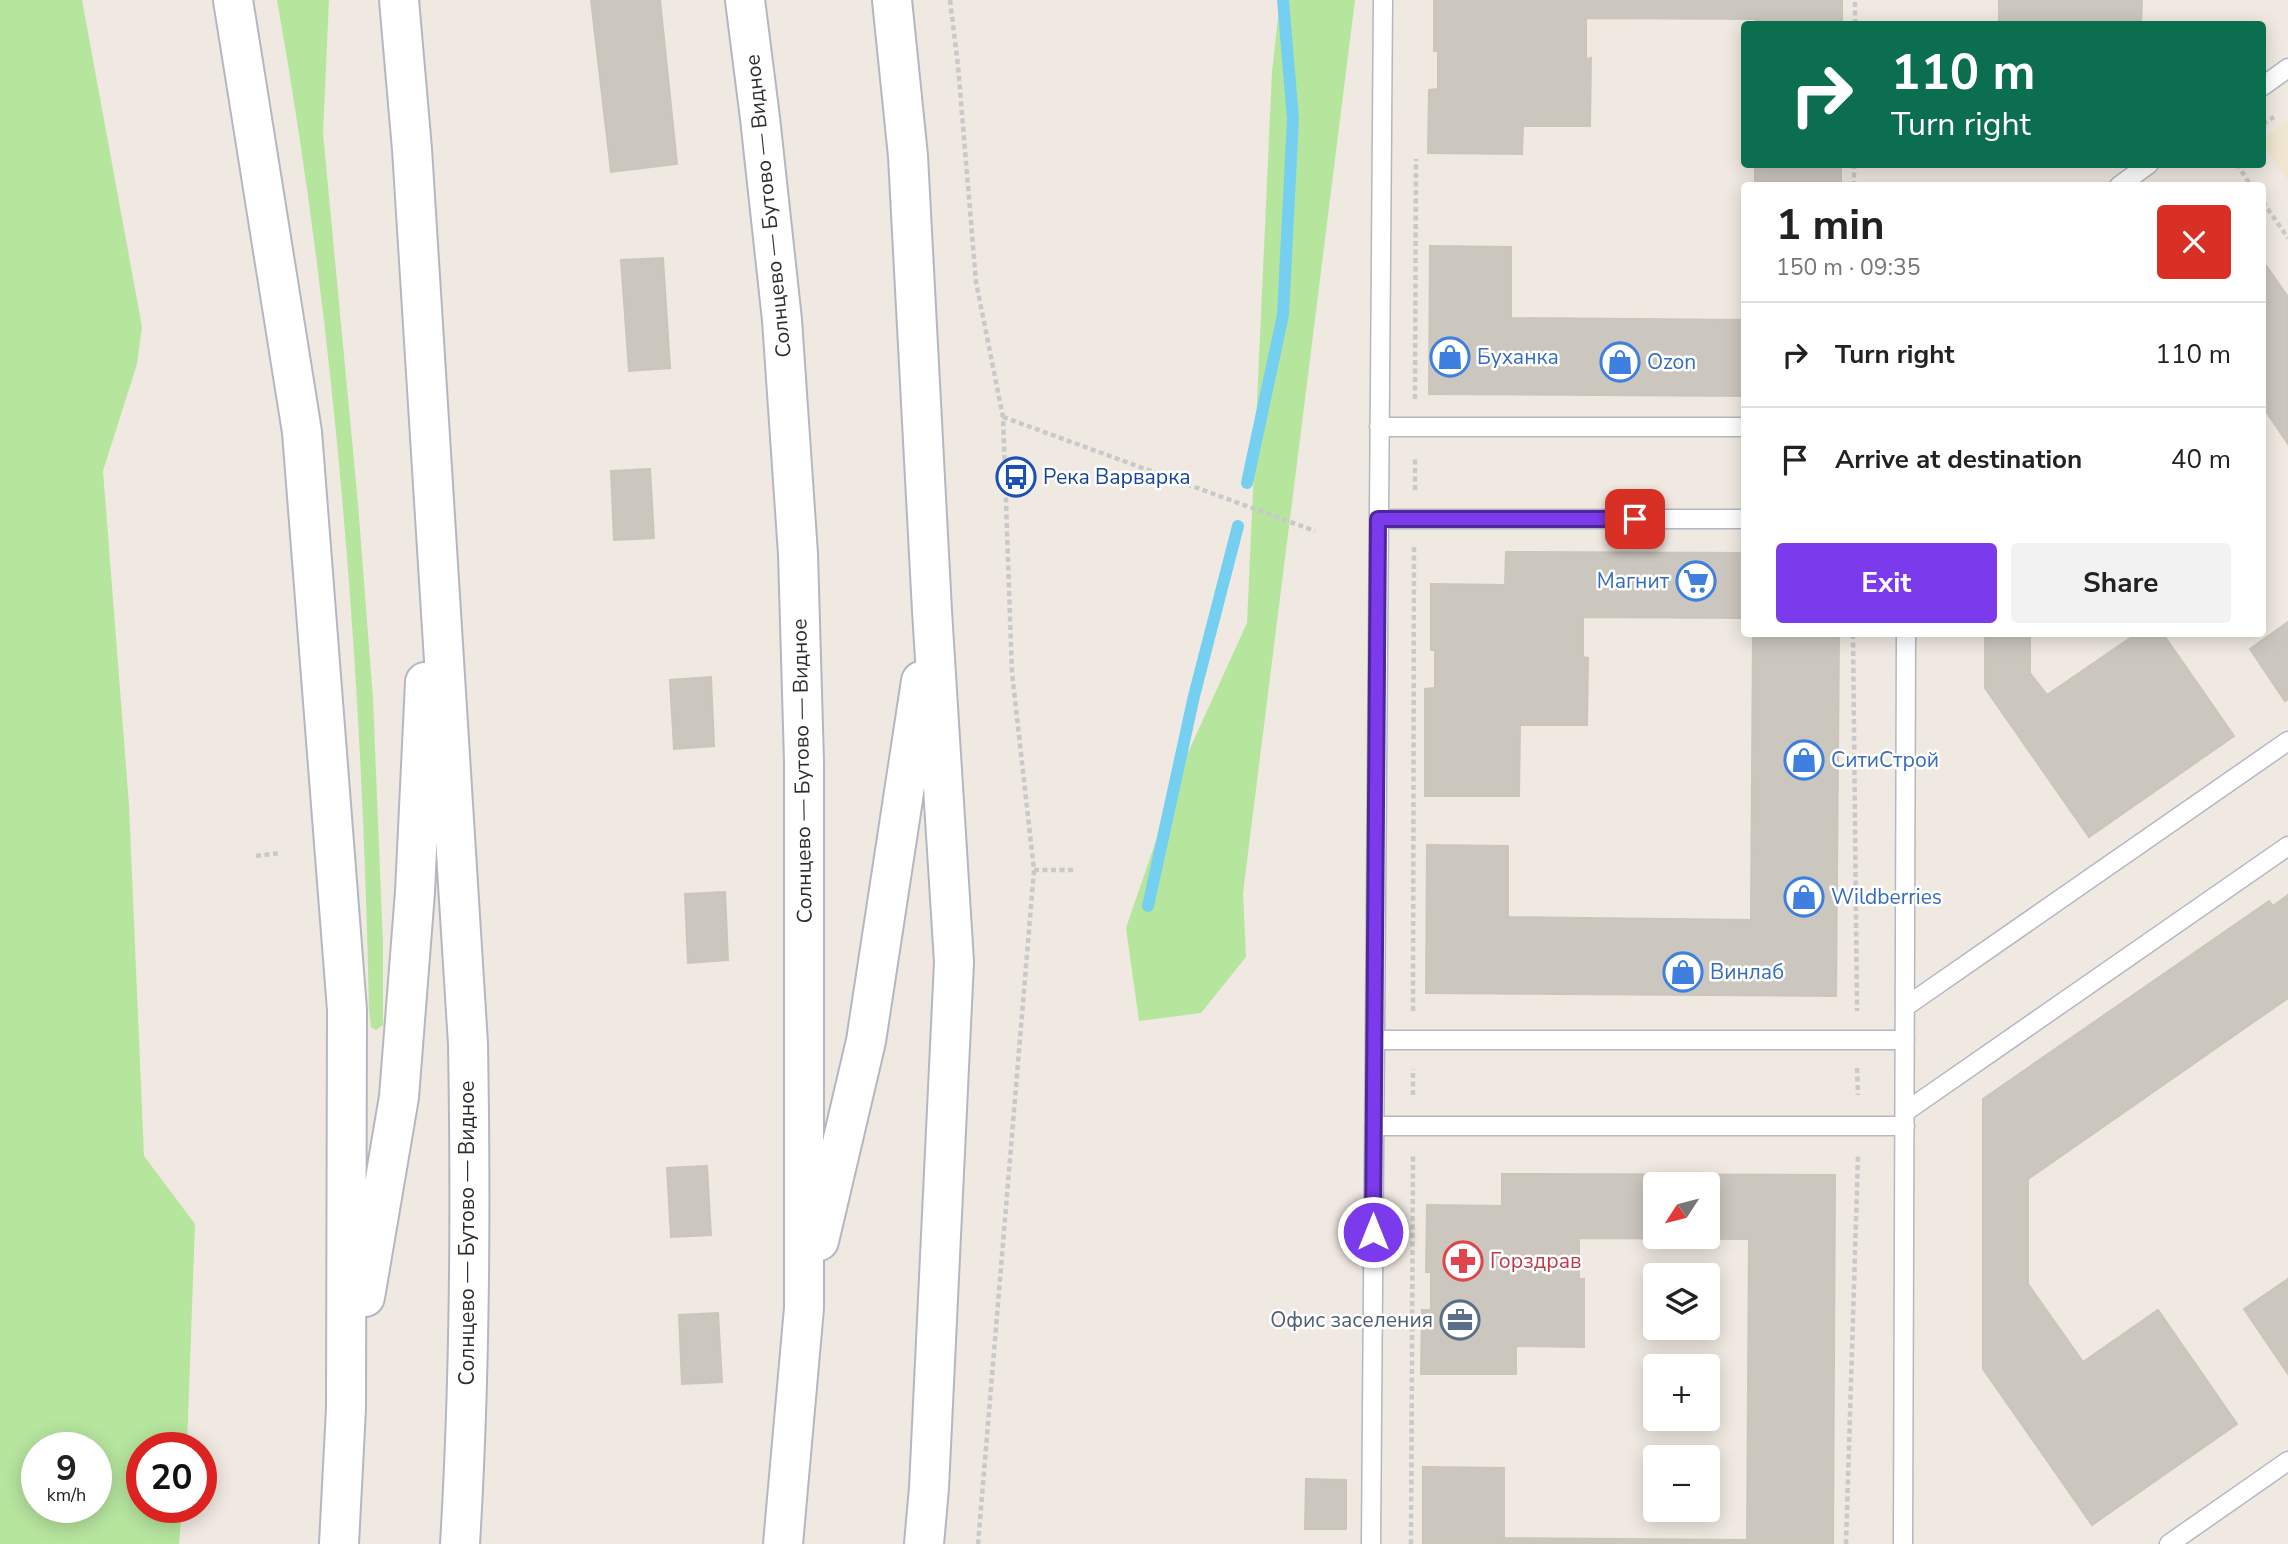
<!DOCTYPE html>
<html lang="en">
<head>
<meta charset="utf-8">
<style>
	:root { --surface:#fff; --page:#f2f2f2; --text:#222; --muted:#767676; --line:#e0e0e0; --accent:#7c3aed }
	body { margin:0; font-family:"Nunito Sans",sans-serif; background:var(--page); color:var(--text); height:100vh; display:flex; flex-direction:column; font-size:26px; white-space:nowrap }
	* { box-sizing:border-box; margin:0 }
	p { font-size:23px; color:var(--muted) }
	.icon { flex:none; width:38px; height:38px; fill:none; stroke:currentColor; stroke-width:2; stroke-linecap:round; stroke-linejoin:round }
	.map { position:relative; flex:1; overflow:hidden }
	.panel { position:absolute; left:1741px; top:182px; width:525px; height:455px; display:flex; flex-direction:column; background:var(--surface); border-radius:7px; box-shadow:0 4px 18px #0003 }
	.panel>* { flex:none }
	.top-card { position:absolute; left:1741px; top:21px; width:525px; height:147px; border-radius:7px; box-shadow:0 4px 18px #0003; background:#0b6e4f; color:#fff; overflow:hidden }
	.needle { width:46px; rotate:234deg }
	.buttons { position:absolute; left:1643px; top:1172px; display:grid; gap:14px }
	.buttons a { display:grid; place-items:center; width:77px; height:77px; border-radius:7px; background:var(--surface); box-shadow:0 4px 18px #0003; font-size:35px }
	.speed { position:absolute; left:21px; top:1432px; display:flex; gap:14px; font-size:35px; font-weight:700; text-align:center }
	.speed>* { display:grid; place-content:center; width:91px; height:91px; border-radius:50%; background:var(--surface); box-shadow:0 4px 18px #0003; line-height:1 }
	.speed small { font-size:18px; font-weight:400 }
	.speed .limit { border:10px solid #d22; background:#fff; color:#111 }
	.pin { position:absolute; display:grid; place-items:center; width:60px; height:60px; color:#fff; margin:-30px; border-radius:14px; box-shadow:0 4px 10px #0006 }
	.me { position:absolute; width:77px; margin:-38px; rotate:0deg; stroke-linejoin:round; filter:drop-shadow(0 0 5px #0008) }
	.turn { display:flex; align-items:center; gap:24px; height:147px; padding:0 35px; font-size:32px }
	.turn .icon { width:91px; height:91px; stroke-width:2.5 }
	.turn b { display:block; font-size:49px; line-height:60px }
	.round { display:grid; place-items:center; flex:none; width:74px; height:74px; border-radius:7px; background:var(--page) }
	.summary { display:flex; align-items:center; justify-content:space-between; height:119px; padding:0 35px }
	h1 { font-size:42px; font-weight:700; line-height:52px }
	.primary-button { display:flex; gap:14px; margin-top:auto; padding:14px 35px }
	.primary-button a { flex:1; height:80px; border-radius:7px; background:var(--accent); color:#fff; font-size:28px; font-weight:700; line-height:80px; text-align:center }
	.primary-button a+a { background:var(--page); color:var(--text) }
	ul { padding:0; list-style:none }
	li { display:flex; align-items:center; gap:21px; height:105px; padding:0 35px; border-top:2px solid var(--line) }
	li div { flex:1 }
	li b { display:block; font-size:26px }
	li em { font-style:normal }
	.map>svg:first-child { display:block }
	.education { fill:#f0e6d1 }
	.green { fill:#b6e59e; fill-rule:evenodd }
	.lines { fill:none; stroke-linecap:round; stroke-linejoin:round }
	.stream { stroke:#75cff0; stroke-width:12 }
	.building { fill:#cbc7bf; stroke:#cbc5ba; stroke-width:2; fill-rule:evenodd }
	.service-casing { stroke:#b4b7c1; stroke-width:21 }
	.secondary-casing { stroke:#b4b7c1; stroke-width:42 }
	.path { stroke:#c9c9c9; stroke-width:4.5; stroke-dasharray:5 3.5; stroke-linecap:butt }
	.service { stroke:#fff; stroke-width:18 }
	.secondary { stroke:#fff; stroke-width:38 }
	.route-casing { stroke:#51269a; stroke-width:18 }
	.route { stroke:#7c3aed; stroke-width:12 }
	.labels { text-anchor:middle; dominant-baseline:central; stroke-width:5; stroke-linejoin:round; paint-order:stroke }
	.street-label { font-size:21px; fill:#2e2e2e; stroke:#fff }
	.shop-label { font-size:21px; fill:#366cbe; stroke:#fff; text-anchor:start }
	.transit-label { font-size:21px; fill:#164399; stroke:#fff; text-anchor:start }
	.health-label { font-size:21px; fill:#be3a42; stroke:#fff; text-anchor:start }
	.service-label { font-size:21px; fill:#4e5e75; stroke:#fff; text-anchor:end }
</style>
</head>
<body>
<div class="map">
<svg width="2288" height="1544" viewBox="0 0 2288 1544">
	<rect width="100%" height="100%" fill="#efe9e1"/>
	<!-- education -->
	<path class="education" d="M2288,121V181L2263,144V139Z"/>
	<!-- green -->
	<path class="green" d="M0,0H82L142,327L137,364L103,471L129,805L144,1156L195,1224L187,1447H142V1507H182L179,1544H0ZM37,1447H96V1507H37Z
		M277,0H329L323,133L358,504L373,699L383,945V1025L376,1030L371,1027L369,1009C362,671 336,332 277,0Z
		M1280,0H1355L1243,893L1246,957L1201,1013L1139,1021L1126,928L1181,768L1247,623L1272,72Z"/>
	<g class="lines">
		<!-- stream -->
		<path class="stream" d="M1247,483L1283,315L1293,119L1283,0
			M1148,906L1194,696L1238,526"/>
	</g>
	<!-- building -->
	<path class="building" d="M591,0H660L677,164L611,172Z
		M1434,0H1842V24H1756V19L1586,18V59L1591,58L1590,126H1523L1522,154L1428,153L1429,90L1438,89V51H1434Z
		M1999,0H2142L2141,24H1999Z
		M1755,164H1841V186H1755Z
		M1430,246L1511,247V318L1745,320V396L1429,394Z
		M663,258L670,368L629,371L621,260Z
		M2263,261L2288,297V444L2263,407Z
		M650,469L654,538L614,540L611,471Z
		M1506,552L1745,553V618L1583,617V657L1588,658L1587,725H1520L1519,796H1425V689L1435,688V650H1431V584L1505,585Z
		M2288,622V699L2285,701L2250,649Z
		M1753,634H1839L1836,996L1426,993L1427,845L1508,846V917L1751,920Z
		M1985,634H2030V673L2047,695L2136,634H2163L2234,736L2089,837L1985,688Z
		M711,677L714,746L674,749L670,680Z
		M725,892L728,960L688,963L685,894Z
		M2288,895V998L2028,1179V1284L2083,1362L2158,1310L2237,1424L2092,1525L1983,1369V1099L2269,901L2273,906Z
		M707,1166L711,1235L671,1237L667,1168Z
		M1502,1174L1835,1175L1833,1544H1423V1467L1504,1468V1538L1747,1540L1749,1239L1579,1238V1279H1584V1347L1516,1346V1374H1421L1422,1310H1431V1272H1426L1427,1205L1502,1206ZM1656,1185H1708V1237H1656Z
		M2288,1279V1374L2244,1309Z
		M718,1313L722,1382L682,1384L679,1315Z
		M1306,1479L1346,1480V1529H1305Z"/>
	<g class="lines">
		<!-- service casing -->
		<g class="service-casing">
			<path id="service" d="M2263,86L2288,68
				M2119,186L2149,164
				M1379,427H1745
				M1379,519H1745
				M1905,1007L2288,741
				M1375,1040H1905
				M1905,1112L2288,846
				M1374,1126H1905
				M1371,1544L1383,0
				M1903,1544L1906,634
				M2169,1544L2288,1461"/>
		</g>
		<!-- secondary casing -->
		<g class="secondary-casing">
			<path id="secondary" d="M233,0L302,432L347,1010L346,1408L339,1544
				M399,0L412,149L468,1044C471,1211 470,1378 460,1544
				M745,0L760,118L782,320L798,554L804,762V1308L783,1544
				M892,0L908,156L932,611L954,962L929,1488L924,1544
				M819,1241L866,1041L921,681
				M365,1297L399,1097L415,892L425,682"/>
		</g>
		<!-- path -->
		<path class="path" d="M950,0L958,66L976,282L1003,417L1012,673L1034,870L978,1544
			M1855,24V0
			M2263,124L2274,117
			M2237,164L2251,186
			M1854,186V164
			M2263,202L2288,238
			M1415,399L1416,159
			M1003,417L1315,531
			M1415,490V456
			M1853,634L1857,1011
			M256,856L280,853
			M1034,870H1073
			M1413,1011L1414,547
			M1857,1068L1858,1095
			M1413,1095V1069
			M1411,1544L1413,1156
			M1846,1544L1858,1156"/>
		<!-- service -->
		<use href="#service" class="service"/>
		<!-- secondary -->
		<use href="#secondary" class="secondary"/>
	</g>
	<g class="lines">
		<!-- route casing -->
		<g class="route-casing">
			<path id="route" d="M1373,1232L1378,519H1635"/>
		</g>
		<!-- route -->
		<use href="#route" class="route"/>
	</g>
	<!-- icons -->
	<defs>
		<g id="shop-ring" transform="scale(2.0125)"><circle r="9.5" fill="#fff" stroke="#3f7fe0" stroke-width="1.5"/><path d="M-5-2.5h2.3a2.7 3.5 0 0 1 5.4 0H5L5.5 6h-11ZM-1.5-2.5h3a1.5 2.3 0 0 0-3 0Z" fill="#3f7fe0"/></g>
		<g id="bus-ring" transform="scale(2.0125)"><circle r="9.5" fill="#fff" stroke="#1a4fb4" stroke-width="1.5"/><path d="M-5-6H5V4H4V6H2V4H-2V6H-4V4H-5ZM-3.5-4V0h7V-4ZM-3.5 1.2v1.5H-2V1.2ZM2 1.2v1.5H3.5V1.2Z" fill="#1a4fb4"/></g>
		<g id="supermarket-ring" transform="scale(2.0125)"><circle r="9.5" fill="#fff" stroke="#3f7fe0" stroke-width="1.5"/><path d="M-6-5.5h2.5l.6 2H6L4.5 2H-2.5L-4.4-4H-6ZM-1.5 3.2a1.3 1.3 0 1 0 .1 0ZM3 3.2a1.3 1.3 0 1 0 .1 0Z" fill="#3f7fe0"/></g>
		<g id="pharmacy-ring" transform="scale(2.0125)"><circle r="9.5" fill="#fff" stroke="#e0444e" stroke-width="1.5"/><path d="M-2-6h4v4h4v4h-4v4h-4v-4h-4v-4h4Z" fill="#e0444e"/></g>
		<g id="office-ring" transform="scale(2.0125)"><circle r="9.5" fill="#fff" stroke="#5c6f8a" stroke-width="1.5"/><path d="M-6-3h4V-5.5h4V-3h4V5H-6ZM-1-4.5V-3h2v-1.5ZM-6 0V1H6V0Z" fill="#5c6f8a"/></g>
	</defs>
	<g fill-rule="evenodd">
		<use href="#shop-ring" x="1450" y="357"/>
		<use href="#shop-ring" x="1620" y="362"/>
		<use href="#bus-ring" x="1016" y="477"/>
		<use href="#supermarket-ring" x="1696" y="581"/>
		<use href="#shop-ring" x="1804" y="760"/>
		<use href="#shop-ring" x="1804" y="897"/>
		<use href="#shop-ring" x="1683" y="972"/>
		<use href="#pharmacy-ring" x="1463" y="1261"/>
		<use href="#office-ring" x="1460" y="1320"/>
	</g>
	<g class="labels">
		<!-- street labels -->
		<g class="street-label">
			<text transform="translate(768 206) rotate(-96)">Солнцево — Бутово — Видное</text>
			<text transform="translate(802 771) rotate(-91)">Солнцево — Бутово — Видное</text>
			<text transform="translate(467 1233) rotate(-90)">Солнцево — Бутово — Видное</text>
		</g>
		<!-- shop labels -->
		<g class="shop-label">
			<text x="1477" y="357">Буханка</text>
			<text x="1647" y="362">Ozon</text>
			<text x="1669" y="581" text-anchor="end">Магнит</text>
			<text x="1831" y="760">СитиСтрой</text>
			<text x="1831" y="897">Wildberries</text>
			<text x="1710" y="972">Винлаб</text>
		</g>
		<!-- transit labels -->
		<g class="transit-label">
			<text x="1043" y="477">Река Варварка</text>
		</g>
		<!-- health labels -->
		<g class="health-label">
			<text x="1490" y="1261">Горздрав</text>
		</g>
		<!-- service labels -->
		<g class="service-label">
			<text x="1433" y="1320">Офис заселения</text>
		</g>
	</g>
</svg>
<div class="buttons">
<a><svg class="needle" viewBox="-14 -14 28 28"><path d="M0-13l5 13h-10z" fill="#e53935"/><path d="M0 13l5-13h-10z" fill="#767676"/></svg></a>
<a><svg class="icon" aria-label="layers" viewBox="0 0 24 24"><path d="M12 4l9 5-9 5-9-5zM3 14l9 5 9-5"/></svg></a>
<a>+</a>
<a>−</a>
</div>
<div class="speed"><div>9<small>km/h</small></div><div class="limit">20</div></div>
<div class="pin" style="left:1635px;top:519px;background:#d93025"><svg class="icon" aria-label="arrive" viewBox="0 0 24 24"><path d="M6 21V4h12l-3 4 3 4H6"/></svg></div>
<svg class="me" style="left:1373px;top:1232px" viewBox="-20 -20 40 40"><circle r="17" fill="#7c3aed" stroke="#fff" stroke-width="3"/><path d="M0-11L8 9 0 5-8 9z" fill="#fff"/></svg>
<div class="top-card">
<div class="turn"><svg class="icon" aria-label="right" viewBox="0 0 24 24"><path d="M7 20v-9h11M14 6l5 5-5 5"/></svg><div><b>110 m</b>Turn right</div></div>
</div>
<section class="panel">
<div class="summary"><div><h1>1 min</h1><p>150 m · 09:35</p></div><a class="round" style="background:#d93025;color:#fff"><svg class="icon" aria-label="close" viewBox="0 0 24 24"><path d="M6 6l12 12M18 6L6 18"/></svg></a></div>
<ul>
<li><svg class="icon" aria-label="right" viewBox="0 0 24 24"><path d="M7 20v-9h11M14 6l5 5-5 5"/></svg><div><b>Turn right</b></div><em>110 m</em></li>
<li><svg class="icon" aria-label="arrive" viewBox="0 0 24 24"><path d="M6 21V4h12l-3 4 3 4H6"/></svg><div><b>Arrive at destination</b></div><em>40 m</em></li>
</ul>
<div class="primary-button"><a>Exit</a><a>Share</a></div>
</section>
</div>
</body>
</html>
